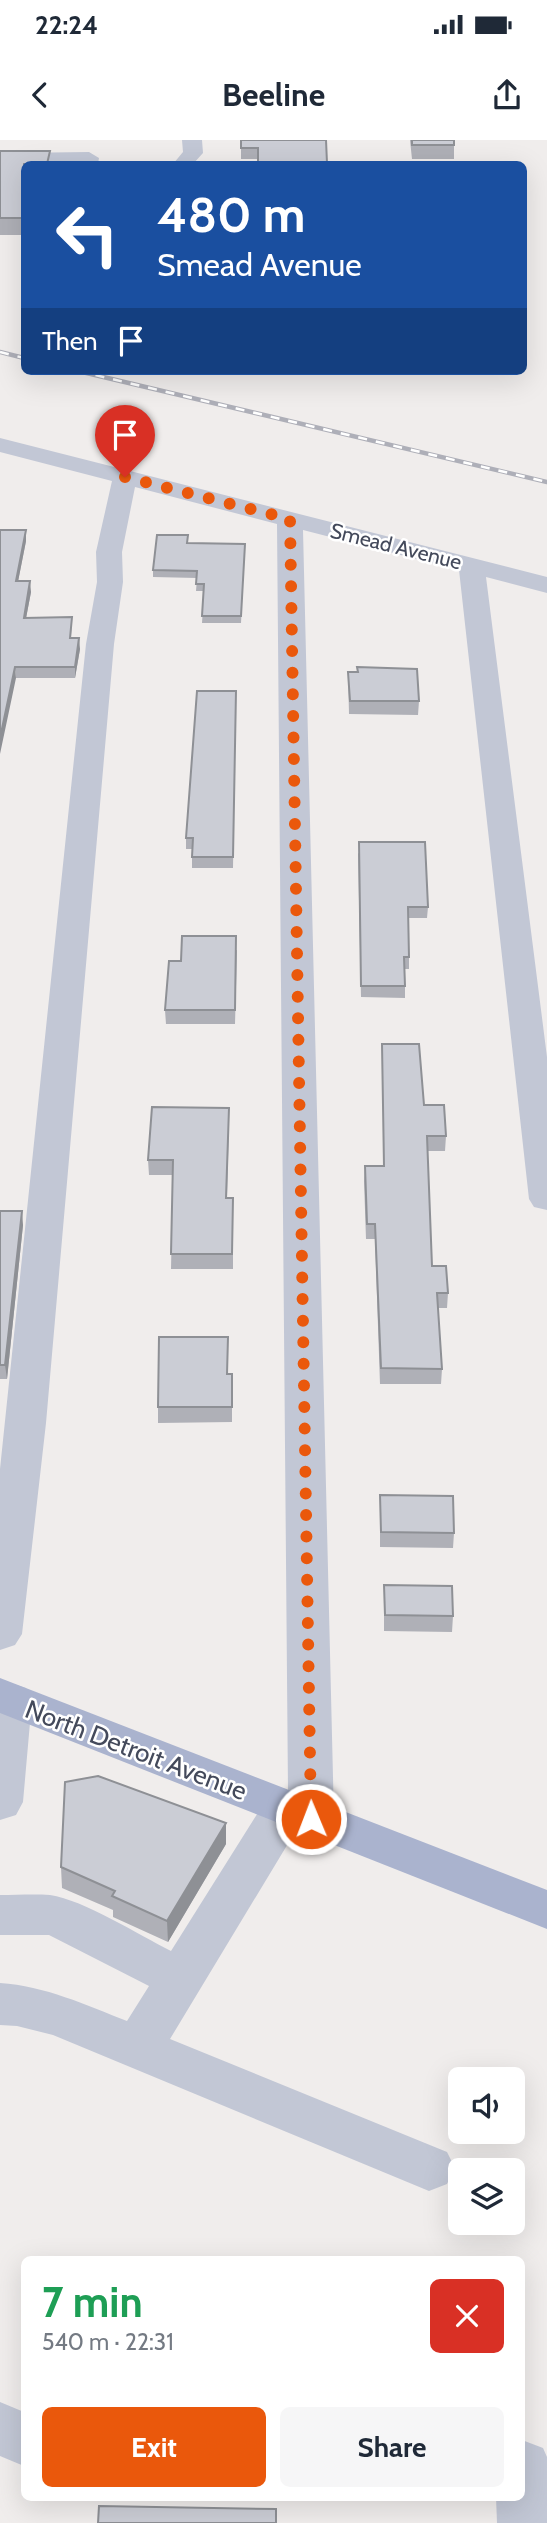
<!DOCTYPE html>
<html lang="en">
<head>
<meta charset="utf-8">
<style>
	:root { --surface:#fff; --page:#f6f6f7; --text:#1f2937; --muted:#747a83; --accent:#ea580c }
	body { margin:0; font-family:Cabin,sans-serif; background:var(--page); color:var(--text); height:100vh; display:flex; flex-direction:column; font-size:26px; white-space:nowrap }
	* { box-sizing:border-box; margin:0 }
	p { font-size:23px; color:var(--muted) }
	.icon { flex:none; width:38px; height:38px; fill:none; stroke:currentColor; stroke-width:2; stroke-linecap:round; stroke-linejoin:round }
	.map { position:relative; flex:1; overflow:hidden }
	.panel { position:absolute; left:21px; top:2116px; width:504px; height:245px; display:flex; flex-direction:column; background:var(--surface); border-radius:10px; box-shadow:0 7px 28px #0002 }
	.panel>* { flex:none }
	.guide { position:absolute; left:21px; top:21px; width:506px; height:214px; border-radius:10px; box-shadow:0 7px 28px #0002; background:#1a4fa0; color:#fff; overflow:hidden }
	.fabs { position:absolute; left:448px; top:1927px; display:grid; gap:14px }
	.fabs a { display:grid; place-items:center; width:77px; height:77px; border-radius:10px; background:var(--surface); box-shadow:0 7px 28px #0002; font-size:35px }
	.pin { position:absolute; display:grid; place-items:center; width:60px; height:60px; color:#fff; margin:-72px -30px; border-radius:50% 50% 50% 0; rotate:-45deg; box-shadow:0 0 7px #0007 }
	.pin .icon { rotate:45deg }
	.me { position:absolute; width:77px; margin:-38px; rotate:359deg; stroke-linejoin:round; filter:drop-shadow(0 0 5px #0008) }
	.turn { display:flex; align-items:center; gap:24px; height:147px; padding:0 21px; font-size:32px }
	.turn .icon { width:91px; height:91px; stroke-width:2.5 }
	.turn b { display:block; font-size:49px; line-height:60px }
	.then { display:flex; align-items:center; height:66px; padding:0 21px; background:#0003; gap:14px; font-size:26px }
	.round { display:grid; place-items:center; flex:none; width:74px; height:74px; border-radius:10px; background:var(--page) }
	.head { display:flex; align-items:center; justify-content:space-between; height:119px; padding:0 21px }
	h1 { font-size:42px; font-weight:700; line-height:52px; color:#1e9e55 }
	.primary-button { display:flex; gap:14px; margin-top:auto; padding:14px 21px }
	.primary-button a { flex:1; height:80px; border-radius:10px; background:var(--accent); color:#fff; font-size:28px; font-weight:700; line-height:80px; text-align:center }
	.primary-button a+a { background:var(--page); color:var(--text) }
	.status { display:flex; justify-content:space-between; align-items:center; height:49px; padding:0 35px; background:var(--surface); direction:ltr }
	.status svg { height:19px; fill:currentColor }
	header { display:flex; justify-content:space-between; align-items:center; height:91px; padding:0 21px; background:var(--surface); font-size:32px; font-weight:700 }
	.map>svg:first-child { display:block }
	.lines { fill:none; stroke-linecap:round; stroke-linejoin:round }
	.minor { fill:#c2c7d5; fill-rule:evenodd }
	.major { fill:#aab3ce; fill-rule:evenodd }
	.rail-casing { stroke:#aeafb8; stroke-width:4.5 }
	.rail { stroke:#fff; stroke-width:2.5; stroke-dasharray:9; stroke-linecap:butt }
	.wall { fill:#afb0b7 }
	.shaded-wall { fill:#8e9095 }
	.building { fill:#cbcdd5; stroke:#8e9095; stroke-width:2 }
	.route { stroke:#ea580c; stroke-width:12; stroke-dasharray:0 21.6 }
	.labels { text-anchor:middle; dominant-baseline:central; stroke-width:5; stroke-linejoin:round; paint-order:stroke }
	.far-street-label { font-size:21px; fill:#444a5b; stroke:#fff }
	.street-label { font-size:26px; fill:#444a5b; stroke:#fff }
</style>
</head>
<body>
<div class="status"><b>22:24</b><svg viewBox="0 0 49 12"><path d="M0 12V9h3v3zM5 12V6h3v6zM10 12V3h3v9zM15 12V0h3v12zM26 1h20v11H26zM47 4h2v5h-2z"/></svg></div>
<header><svg class="icon" aria-label="back" viewBox="0 0 24 24"><path d="M15 5l-7 7 7 7"/></svg>Beeline<svg class="icon" aria-label="share" viewBox="0 0 24 24"><path d="M12 15V3M7 8l5-5 5 5M5 13v7h14v-7"/></svg></header>
<div class="map">
<svg width="547" height="2383" viewBox="0 0 547 2383">
	<rect width="100%" height="100%" fill="#f0edec"/>
	<g class="lines">
		<!-- minor -->
		<path class="minor" d="M182,0H202L203,13L193,24H173L183,12Z
			M89,12L99,18L98,24L14,25L4,19L14,13Z
			M0,298L547,437V453L486,437L547,917V1070L534,1067L529,1059L459,430L303,390L334,1679L327,1692L311,1697L295,1692L170,1899L447,2012L455,2028L447,2044L429,2051L53,1895L17,1886L0,1885V1843C45,1846 86,1865 127,1881L149,1846L49,1795H0V1755C16,1755 34,1754 50,1755C84,1760 139,1795 171,1811L269,1655L288,1651L277,384L135,347L122,412L123,442L114,504L46,1283L22,1494L15,1505L0,1510V1329L86,504L97,442L96,412L112,341L0,312Z
			M10,1543L26,1548L32,1560L23,1662L16,1675L0,1680V1546Z
			M0,2262L24,2272V2326L0,2316Z
			M522,2300L543,2308L547,2317V2383H497L496,2357H522Z"/>
		<!-- major -->
		<path class="major" d="M0,1538L547,1750V1789L0,1573Z"/>
		<!-- rail casing -->
		<g class="rail-casing">
			<path id="rail" d="M0,212L24,218
				M78,231L547,342"/>
		</g>
		<!-- rail -->
		<use href="#rail" class="rail"/>
	</g>
	<!-- wall -->
	<path class="wall" d="M241,0H326L327,24H258V19H241Z
		M410,0H454V19H412Z
		M0,11L24,24V95H0Z
		M0,390H26V401L18,441L31,452L26,478L72,477L71,498L80,509L75,538H16Z
		M188,403L245,404L241,483H202L204,451H196L197,438L153,437V430Z
		M357,527L419,561L418,575L349,574L348,532H357Z
		M236,551L233,728H192V709H186V698Z
		M358,713L428,767L427,778H408L409,817V829H405V858L361,857Z
		M237,810L235,884H166L165,870L181,821Z
		M382,904L446,996L445,1011H427L432,1126L448,1153L447,1168H438L442,1229L441,1244H380L375,1099H366L364,1041L365,1026H384Z
		M229,983L227,1058H233V1129H171L173,1035H149L148,1020Z
		M0,1071L23,1085L7,1239H0Z
		M228,1197V1234H232V1282L158,1283V1267Z
		M380,1355L454,1393L453,1408L380,1407Z
		M384,1445L453,1476L452,1492L384,1491Z
		M226,1704L168,1802L113,1777V1770L62,1748L61,1727Z"/>
	<!-- shaded-wall -->
	<path class="shaded-wall" d="M26,390V401L16,452V441Z
		M30,441L31,452L24,489V478Z
		M79,498L80,509L75,538V527Z
		M15,527L16,538L0,614V598Z
		M22,1071L23,1085L7,1239L5,1225Z
		M226,1683V1704L168,1802L167,1781Z"/>
	<!-- building -->
	<path class="building" d="M241,0H326L327,23L258,24V8H241Z
		M412,0H454V5H412Z
		M0,11H50L47,24H24V78H0Z
		M0,390H26L16,441H30L24,478L72,477L70,498H79L75,527H15L0,598Z
		M157,395H188L187,403L245,404L241,476H202L204,444H196L197,431L153,430Z
		M357,527L417,529L419,561H350L348,532H358Z
		M197,551H236L233,717H192L193,698H186Z
		M359,702H425L428,767H408L409,817H404L405,846H361Z
		M182,796H236L235,870H165L169,821H181Z
		M382,904H419L424,965H444L446,996H427L432,1126H446L448,1153H437L442,1229L381,1228L375,1084H367L365,1026H384Z
		M152,967L229,968L226,1058H233L232,1114H171L173,1020H148Z
		M0,1071H22L5,1225H0Z
		M159,1197H228L227,1234H232V1267H158Z
		M380,1355L453,1356L454,1393L381,1392Z
		M384,1445L452,1446L453,1476L385,1475Z
		M98,1636L226,1683L167,1781L112,1756L115,1751L61,1727L65,1642Z
		M99,2366L276,2369V2383H98Z"/>
	<g class="lines">
		<!-- route -->
		<path class="route" d="M125,337L290,379L311,1679"/>
	</g>
	<g class="labels">
		<!-- far-street labels -->
		<g class="far-street-label">
			<text transform="translate(396 406) rotate(14)">Smead Avenue</text>
		</g>
		<!-- street labels -->
		<g class="street-label">
			<text transform="translate(136 1610) rotate(21)">North Detroit Avenue</text>
		</g>
	</g>
</svg>
<div class="fabs">
<a><svg class="icon" aria-label="sound" viewBox="0 0 24 24"><path d="M4 9h4l5-4v14l-5-4H4zM17 9q2 3 0 6"/></svg></a>
<a><svg class="icon" aria-label="layers" viewBox="0 0 24 24"><path d="M12 4l9 5-9 5-9-5zM3 14l9 5 9-5"/></svg></a>
</div>
<div class="pin" style="left:125px;top:337px;background:#d93025"><svg class="icon" aria-label="arrive" viewBox="0 0 24 24"><path d="M6 21V4h12l-3 4 3 4H6"/></svg></div>
<svg class="me" style="left:311px;top:1679px" viewBox="-20 -20 40 40"><circle r="17" fill="#ea580c" stroke="#fff" stroke-width="3"/><path d="M0-11L8 9 0 5-8 9z" fill="#fff"/></svg>
<div class="guide">
<div class="turn"><svg class="icon" aria-label="left" viewBox="0 0 24 24"><path d="M17 20v-9H6M10 6l-5 5 5 5"/></svg><div><b>480 m</b>Smead Avenue</div></div>
<div class="then">Then<svg class="icon" aria-label="arrive" viewBox="0 0 24 24"><path d="M6 21V4h12l-3 4 3 4H6"/></svg></div>
</div>
<section class="panel">
<div class="head"><div><h1>7 min</h1><p>540 m · 22:31</p></div><a class="round" style="background:#d93025;color:#fff"><svg class="icon" aria-label="close" viewBox="0 0 24 24"><path d="M6 6l12 12M18 6L6 18"/></svg></a></div>
<div class="primary-button"><a>Exit</a><a>Share</a></div>
</section>
</div>
</body>
</html>
